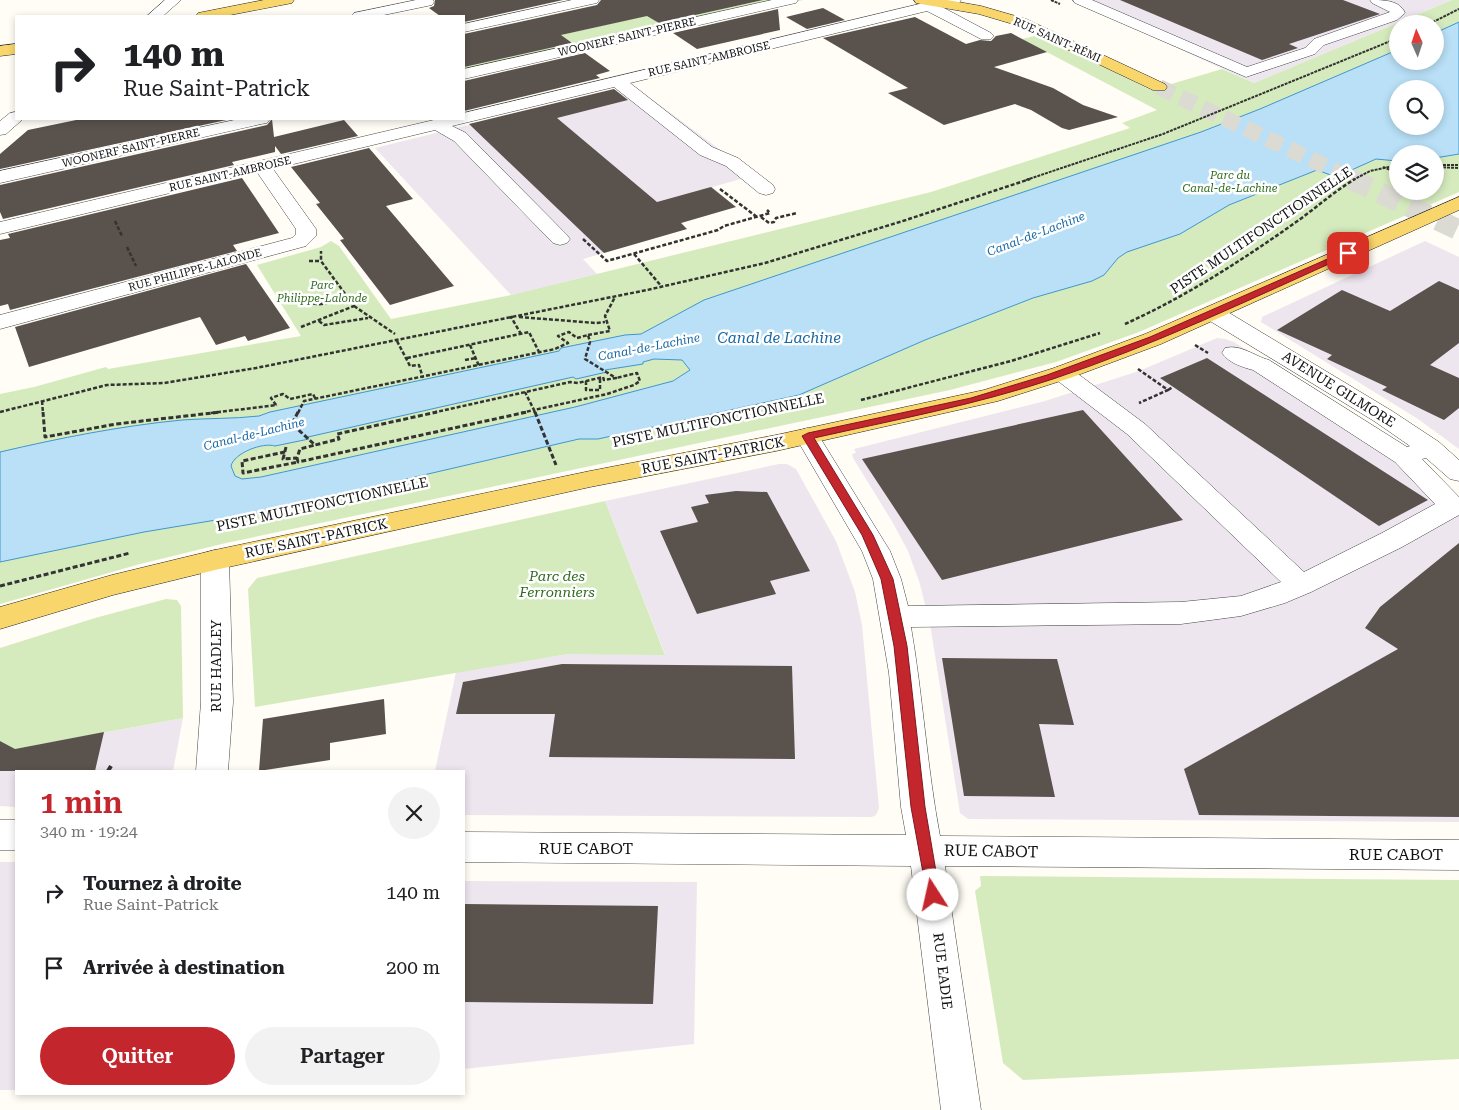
<!DOCTYPE html>
<html lang="fr">
<head>
<meta charset="utf-8">
<style>
	:root { --surface:#fff; --page:#f2f2f2; --text:#202124; --muted:#757577; --accent:#c4262e }
	body { margin:0; font-family:"Roboto Serif",serif; background:var(--page); color:var(--text); height:100vh; display:flex; flex-direction:column; font-size:19px; white-space:nowrap }
	* { box-sizing:border-box; margin:0 }
	p { font-size:16px; color:var(--muted) }
	.icon { flex:none; width:28px; height:28px; fill:none; stroke:currentColor; stroke-width:2; stroke-linecap:round; stroke-linejoin:round }
	.map { position:relative; flex:1; overflow:hidden }
	.details { position:absolute; left:15px; top:770px; width:450px; height:325px; display:flex; flex-direction:column; background:var(--surface); border-radius:0px; box-shadow:0 2px 8px #0003 }
	.details>* { flex:none }
	.banner { position:absolute; left:15px; top:15px; width:450px; height:105px; border-radius:0px; box-shadow:0 2px 8px #0003; background:#fff; color:var(--text); overflow:hidden }
	.needle { width:32px; rotate:357deg }
	.buttons { position:absolute; left:1389px; top:15px; display:grid; gap:10px }
	.buttons a { display:grid; place-items:center; width:55px; height:55px; border-radius:50%; background:var(--surface); box-shadow:0 2px 8px #0003; font-size:25px }
	.pin { position:absolute; display:grid; place-items:center; width:42px; height:42px; color:#fff; margin:-21px; border-radius:10px; box-shadow:0 2px 8px #0006 }
	.me { position:absolute; width:55px; margin:-28px; rotate:350deg; stroke-linejoin:round; filter:drop-shadow(0 0 4px #0008) }
	.turn { display:flex; align-items:center; gap:18px; height:105px; padding:0 25px; font-size:22px }
	.turn .icon { width:65px; height:65px; stroke-width:2.5 }
	.turn b { display:block; font-size:35px; line-height:42px }
	.round { display:grid; place-items:center; flex:none; width:52px; height:52px; border-radius:26px; background:var(--page) }
	.summary { display:flex; align-items:center; justify-content:space-between; height:85px; padding:0 25px }
	h1 { font-size:30px; font-weight:600; line-height:38px; color:var(--accent) }
	.button { display:flex; gap:10px; margin-top:auto; padding:10px 25px }
	.button a { flex:1; height:58px; border-radius:30px; background:var(--accent); color:#fff; font-size:20px; font-weight:600; line-height:58px; text-align:center }
	.button a+a { background:var(--page); color:var(--text) }
	ul { padding:0; list-style:none }
	li { display:flex; align-items:center; gap:15px; height:75px; padding:0 25px }
	li div { flex:1 }
	li b { display:block; font-size:19px }
	li em { font-style:normal }
	.map>svg:first-child { display:block }
	.industrial { fill:#eee6ef }
	.green { fill:#d5ebbd; fill-rule:evenodd }
	.water { fill:#b9e0f7; stroke:#3f96cf; fill-rule:evenodd }
	.building { fill:#5a524d }
	.lines { fill:none; stroke-linecap:round; stroke-linejoin:round }
	.major-tunnel-far1 { stroke:#dbdad3; stroke-width:16; stroke-dasharray:16 8; stroke-linecap:butt }
	.major-tunnel { stroke:#dbdad3; stroke-width:21; stroke-dasharray:21 11; stroke-linecap:butt }
	.minor-casing { stroke:#444; stroke-width:1 }
	.major-casing { stroke:#222; stroke-width:1 }
	.path-far3 { stroke:#333; stroke-width:2; stroke-dasharray:3 1; stroke-linecap:butt }
	.path-far2 { stroke:#333; stroke-width:2.5; stroke-dasharray:4 2; stroke-linecap:butt }
	.path-far1 { stroke:#333; stroke-width:3; stroke-dasharray:5 2.5; stroke-linecap:butt }
	.path { stroke:#333; stroke-width:4; stroke-dasharray:6 3; stroke-linecap:butt }
	.minor { fill:#fff; fill-rule:evenodd }
	.major { fill:#f9d66b; fill-rule:evenodd }
	.route { fill:#c4262e; stroke:#7f191e }
	.labels { text-anchor:middle; dominant-baseline:central; stroke-width:5; stroke-linejoin:round; paint-order:stroke }
	.far-street-label { font-size:11px; fill:#111; stroke:#fff }
	.far-park-label { font-size:11px; font-style:italic; fill:#2f6b1f; stroke:#fff }
	.far-water-label { font-size:12px; font-style:italic; fill:#1768a6; stroke:#fff }
	.street-label { font-size:14px; fill:#111; stroke:#fff }
	.park-label { font-size:14px; font-style:italic; fill:#2f6b1f; stroke:#fff }
	.water-label { font-size:15px; font-style:italic; fill:#1768a6; stroke:#fff }
	.near-street-label { font-size:16px; fill:#111; stroke:#fff }
</style>
</head>
<body>
<div class="map">
<svg width="1459" height="1110" viewBox="0 0 1459 1110">
	<rect width="100%" height="100%" fill="#fffdf5"/>
	<!-- industrial -->
	<path class="industrial" d="M1071,0H1452L1254,83Z
		M633,85L774,190L760,193L741,179L712,187L736,207L682,223L687,229L583,259L597,274L511,295L375,148L574,99L588,110L628,100L615,89Z
		M1425,241L1459,257V449L1418,419L1261,322L1262,317L1266,315Z
		M1217,338L1225,339L1234,342L1352,416L1459,505V822L968,819L960,813L931,630L920,584L908,551L893,523L853,458L852,454L856,453L854,449L1045,401L1139,371Z
		M779,464H787L796,469L836,541L855,592L862,625L879,808L876,815L872,817L464,815V771H435L456,672L568,654H665L605,501Z
		M183,718L173,771H16V807L0,806V741L15,749Z
		M0,862H16V1090H0Z
		M464,881L697,882L694,1044L464,1069Z"/>
	<!-- green -->
	<path class="green" d="M715,0H803L464,77V57Z
		M1452,0H1459V192L1139,332L1056,362L950,390L226,543L140,564L0,604V394L34,387L106,367L108,369L301,336L257,265L321,247L331,241L339,246L391,319L511,295L931,192L1130,128L1122,123L1157,110L1022,39L1039,35L1151,90L1222,69L1254,83ZM1398,24H1435V61H1398ZM1398,89H1435V126H1398ZM1398,154H1435V191H1398Z
		M605,501L665,655L568,654L255,707L248,589L257,578Z
		M166,599L177,600L181,606L183,718L15,749L0,741V648L95,618Z
		M980,876L1459,880V1059L1023,1080L1003,1063L975,891L981,886Z"/>
	<!-- water -->
	<path class="water" d="M1459,22V154L1435,158V154H1398L1397,161L1376,159L1336,177L1317,170L1229,205L1180,234L1127,252L1118,258L1104,275L1092,281L1033,298L925,340L799,395L598,439H579L264,512L144,532L0,562V452C60,438 120,426 182,420C208,418 233,419 259,416L270,412L559,351L561,348L625,335L641,334L704,300L1201,132L1260,109L1397,50L1398,61H1435V33ZM1398,89H1435V126H1398ZM654,359L682,360L690,370L673,381L575,407L261,477L242,479L235,476L231,466C234,453 263,442 275,446L309,439L308,437L573,377L576,379L607,372L605,370L643,364V362Z"/>
	<!-- building -->
	<path class="building" d="M435,0H563L464,22V16H440L429,8L434,6Z
		M601,0H763L659,23L647,16L561,35L572,43L464,67V34L597,5Z
		M1120,0H1343L1380,14L1289,44L1298,48L1262,60Z
		M823,8L845,20L807,29L786,17Z
		M778,9L780,30L697,49L673,33Z
		M915,17L966,44L980,40L991,41L996,36L1011,33L1047,52L994,67L1053,88L1083,105L1118,117L1069,130L1062,128L1031,110L1015,104L944,125L888,93L908,88L823,38Z
		M585,53L610,71L596,75L600,78L464,111V81Z
		M614,89L628,100L557,118L657,202L711,187L736,207L681,223L687,229L604,253L469,124Z
		M81,119H231L0,169V154L28,130Z
		M272,119L274,137L344,120L358,136L281,154L275,146V152L232,162L234,165L3,219L0,212V185L267,125Z
		M369,148L413,199L386,206L454,286L390,305L340,240L344,239L316,204L320,203L291,167Z
		M242,178L279,233L233,245L237,251L10,310L8,304L0,306V240L10,238L8,234Z
		M246,264L290,328L248,341L245,336L216,345L200,317L29,367L15,327Z
		M1439,281L1459,290V343L1430,365L1459,378V408L1444,420L1382,390L1387,387L1327,359L1332,355L1277,330L1342,290L1390,311Z
		M1207,358L1428,500L1379,526L1160,378Z
		M1083,410L1183,520L942,580L862,459Z
		M736,491L767,492L810,571L770,581L776,594L697,614L660,531L698,522L691,507L709,503L705,495Z
		M1459,543V817L1199,815L1184,769L1398,649L1365,628L1380,607Z
		M942,658L1057,659L1074,725L1039,724L1055,797L964,796Z
		M562,664L792,666L795,759L549,757L555,714H456L463,682Z
		M384,699L386,734L330,743V760L259,771L263,719Z
		M104,732L95,771H0V741L15,749Z
		M464,904L658,906L653,1004L464,1002Z"/>
	<g class="lines">
		<!-- major-tunnel-far1 -->
		<path class="major-tunnel-far1" d="M1159,87L1354,180"/>
		<!-- major-tunnel -->
		<path class="major-tunnel" d="M1351,179L1459,230"/>
		<!-- minor casing -->
		<g class="minor-casing">
			<path id="minor" d="M165,0H181L163,16H147Z
				M416,0H433L434,2L432,5L379,16H352L354,13Z
				M572,0H599L597,3L592,4L464,32V24Z
				M772,0H798L796,3L791,4L464,79V69Z
				M936,0H961L959,3L942,7L991,33L994,36L991,39H981L927,11L630,83L712,147L738,158L773,185L775,189L773,193L766,195L759,193L726,166L700,155L614,87L452,126L466,133L567,235L570,239L567,243L560,245L553,243L454,141L435,130L273,169L316,229V236L306,246L0,329V315L292,238L296,234V229L257,172L0,234V222L438,119H464V113Z
				M1073,0H1092L1247,67L1305,48L1314,39L1390,12L1372,3L1370,0C1383,0 1400,0 1405,13L1397,20L1324,45L1315,54L1246,77L1075,3Z
				M16,112V119H23L6,134L0,135V121L10,113Z
				M239,119H270L267,123L261,124L0,183V171Z
				M1213,306L1221,308L1392,411L1439,442L1459,460V481L1450,479L1426,458L1422,459L1459,497V515L1402,547L1311,592L1285,603L1241,616L1181,624L911,627C923,697 927,767 940,836L1459,840V870L945,866L981,1110H941L911,866L464,862V832L906,835L901,807L889,673L873,579L862,551L795,436L798,431L807,428L816,431L819,436L890,551L901,579L908,606L1181,602L1241,596L1281,582L1127,434L1054,378L1050,373L1054,368L1062,366L1070,368L1145,424L1304,572L1382,533L1435,504L1395,462L1253,370C1242,367 1229,363 1222,353L1225,348C1241,344 1254,356 1269,360L1407,447L1410,446L1374,421L1205,318L1202,313L1205,308Z
				M215,550L225,553L229,560L233,702L228,771H196L201,702V560L205,553Z
				M0,820H16V850H0Z"/>
		</g>
		<!-- major casing -->
		<g class="major-casing">
			<path id="major" d="M264,0H294L292,3L287,4L225,16H196L198,13L203,12Z
				M914,0H947L981,6L1026,19L1165,84L1167,87L1165,90H1153L1016,25L979,14L921,4L916,3Z
				M16,44V54L0,56V46Z
				M1459,197V210L1161,344L1070,378L998,401L776,451L590,487L215,570L113,595L0,629V607L112,575L215,550L590,471L776,435L984,390L1054,368L1145,334Z"/>
		</g>
		<!-- path-far3 -->
		<path class="path-far3" d="M1051,0L1060,4
			M1429,24L1459,9
			M1435,165H1459
			M1383,167L1398,173
			M1435,167L1459,168
			M1026,180L1163,134L1398,38
			M1353,180L1370,171L1398,165"/>
		<!-- path-far2 -->
		<path class="path-far2" d="M720,189L757,217
			M761,217L769,223L774,222L776,218L797,213
			M115,221L122,236
			M583,239L607,261L718,230L724,226L770,213L767,210
			M127,247L136,266
			M634,254L662,287
			M309,261H321
			M303,297C316,310 331,303 345,294
			M354,306L395,334
			M513,317H511L521,334
			M519,317L596,323L605,322
			M319,321L324,325L368,318
			M1125,324C1187,296 1244,259 1299,220C1318,206 1335,191 1355,179
			M301,327L354,306L321,261V251
			M588,335L610,331L605,316L615,297
			M397,341L410,366L419,365L423,378
			M470,345L479,366
			M1195,345L1208,353
			M407,358L529,332L539,352
			M465,360L476,358
			M1138,369L1168,390L1139,403
			M586,381V390H600V378
			M1168,390L1173,387
			M861,400L1011,361L1100,333
			M42,401L43,413
			M276,405L271,398L283,394L290,399L313,394L315,398
			M0,412L107,385L164,383L256,368L647,290L765,263L906,220L1030,179
			M211,413L277,405
			M298,413L304,401L555,349L568,343L558,336L569,332L577,338L588,335L590,342L585,359L616,378L604,380L603,377L578,383L570,382L432,413
			M521,413L534,410L525,392
			M535,413L534,410L607,394L634,385L640,381L637,373L616,378"/>
		<!-- path-far1 -->
		<path class="path-far1" d="M43,412L45,437L116,424L221,412
			M298,412L292,424L315,445L339,439L337,434L437,412
			M535,412L556,465
			M286,447L283,459L297,458L300,449L315,445
			M285,452L242,461L243,473L298,462
			M297,458L298,462L527,412
			M0,586L130,553"/>
		<!-- path -->
		<path class="path" d="M108,771L111,766"/>
		<!-- minor -->
		<use href="#minor" class="minor"/>
		<!-- major -->
		<use href="#major" class="major"/>
	</g>
	<!-- route -->
	<path class="route" d="M1348,250L1352,253L1351,254C1253,298 1155,345 1053,379C975,405 894,420 814,438L873,535L893,579L907,646L925,807L940,895L938,900L933,902L928,900L911,807L894,646L881,579L862,535L802,436L808,433L971,398L1047,375L1150,337Z"/>
	<g class="labels">
		<!-- far-street labels -->
		<g class="far-street-label">
			<text transform="translate(627 37) rotate(-13)">WOONERF SAINT-PIERRE</text>
			<text transform="translate(1057 40) rotate(24)">RUE SAINT-RÉMI</text>
			<text transform="translate(709 59) rotate(-13)">RUE SAINT-AMBROISE</text>
			<text transform="translate(131 148) rotate(-13)">WOONERF SAINT-PIERRE</text>
			<text transform="translate(230 174) rotate(-13)">RUE SAINT-AMBROISE</text>
			<text transform="translate(195 270) rotate(-15)">RUE PHILIPPE-LALONDE</text>
		</g>
		<!-- far-park labels -->
		<g class="far-park-label">
			<text x="1230" y="175">Parc du<tspan x="1230" dy="13">Canal-de-Lachine</tspan></text>
			<text x="322" y="285">Parc<tspan x="322" dy="13">Philippe-Lalonde</tspan></text>
		</g>
		<!-- far-water labels -->
		<g class="far-water-label">
			<text transform="translate(1036 234) rotate(-21)">Canal-de-Lachine</text>
			<text transform="translate(649 347) rotate(-11)">Canal-de-Lachine</text>
			<text transform="translate(254 434) rotate(-14)">Canal-de-Lachine</text>
		</g>
		<!-- street labels -->
		<g class="street-label">
			<text transform="translate(1261 230) rotate(-34)">PISTE MULTIFONCTIONNELLE</text>
			<text transform="translate(1339 389) rotate(32)">AVENUE GILMORE</text>
			<text transform="translate(718 420) rotate(-12)">PISTE MULTIFONCTIONNELLE</text>
			<text transform="translate(713 455) rotate(-11)">RUE SAINT-PATRICK</text>
			<text transform="translate(322 504) rotate(-12)">PISTE MULTIFONCTIONNELLE</text>
			<text transform="translate(316 538) rotate(-12)">RUE SAINT-PATRICK</text>
			<text transform="translate(216 666) rotate(-90)">RUE HADLEY</text>
			<text transform="translate(943 971) rotate(83)">RUE EADIE</text>
		</g>
		<!-- park labels -->
		<g class="park-label">
			<text x="557" y="576">Parc des<tspan x="557" dy="16">Ferronniers</tspan></text>
		</g>
		<!-- water labels -->
		<g class="water-label">
			<text x="779" y="338">Canal de Lachine</text>
		</g>
		<!-- near-street labels -->
		<g class="near-street-label">
			<text x="586" y="848">RUE CABOT</text>
			<text transform="translate(991 851) rotate(1)">RUE CABOT</text>
			<text x="1396" y="854">RUE CABOT</text>
		</g>
	</g>
</svg>
<div class="buttons">
<a><svg class="needle" viewBox="-14 -14 28 28"><path d="M0-13l5 13h-10z" fill="#e53935"/><path d="M0 13l5-13h-10z" fill="#757577"/></svg></a>
<a><svg class="icon" aria-label="search" viewBox="0 0 24 24"><circle cx="10" cy="10" r="6"/><path d="M15 15l6 6"/></svg></a>
<a><svg class="icon" aria-label="layers" viewBox="0 0 24 24"><path d="M12 4l9 5-9 5-9-5zM3 14l9 5 9-5"/></svg></a>
</div>
<div class="pin" style="left:1348px;top:253px;background:#d93025"><svg class="icon" aria-label="arrive" viewBox="0 0 24 24"><path d="M6 21V4h12l-3 4 3 4H6"/></svg></div>
<svg class="me" style="left:933px;top:895px" viewBox="-20 -20 40 40"><circle r="19" fill="#fff"/><path d="M0-13L10 11 0 6-10 11z" fill="#c4262e"/></svg>
<div class="banner">
<div class="turn"><svg class="icon" aria-label="right" viewBox="0 0 24 24"><path d="M7 20v-9h11M14 6l5 5-5 5"/></svg><div><b>140 m</b>Rue Saint-Patrick</div></div>
</div>
<section class="details">
<div class="summary"><div><h1>1 min</h1><p>340 m · 19:24</p></div><a class="round"><svg class="icon" aria-label="close" viewBox="0 0 24 24"><path d="M6 6l12 12M18 6L6 18"/></svg></a></div>
<ul>
<li><svg class="icon" aria-label="right" viewBox="0 0 24 24"><path d="M7 20v-9h11M14 6l5 5-5 5"/></svg><div><b>Tournez à droite</b><p>Rue Saint-Patrick</p></div><em>140 m</em></li>
<li><svg class="icon" aria-label="arrive" viewBox="0 0 24 24"><path d="M6 21V4h12l-3 4 3 4H6"/></svg><div><b>Arrivée à destination</b></div><em>200 m</em></li>
</ul>
<div class="button"><a>Quitter</a><a>Partager</a></div>
</section>
</div>
</body>
</html>
